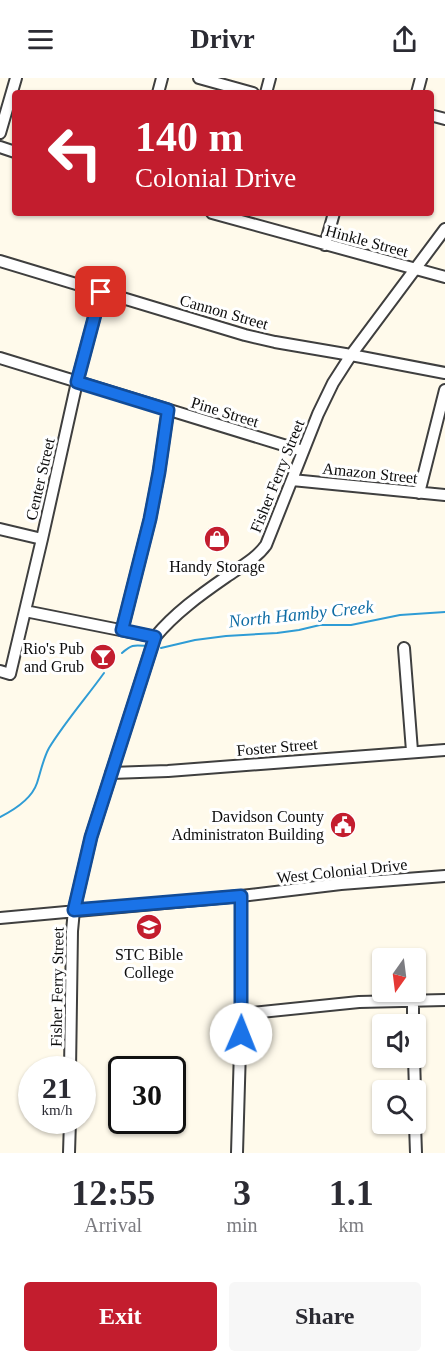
<!DOCTYPE html>
<html lang="en">
<head>
<meta charset="utf-8">
<style>
	:root { --surface:#fff; --page:#f7f7f7; --text:#2b2b33; --muted:#7c7c81; --accent:#c31d2e }
	body { margin:0; font-family:Georgia,serif; background:var(--page); color:var(--text); height:100vh; display:flex; flex-direction:column; font-size:22px; white-space:nowrap }
	* { box-sizing:border-box; margin:0 }
	p { font-size:20px; color:var(--muted) }
	.icon { flex:none; width:33px; height:33px; fill:none; stroke:currentColor; stroke-width:2; stroke-linecap:round; stroke-linejoin:round }
	.map { position:relative; height:1075px; overflow:hidden }
	.drawer { display:flex; flex-direction:column; background:var(--surface); flex:1 }
	.drawer>* { flex:none }
	.hud { position:absolute; left:12px; top:12px; width:422px; height:126px; border-radius:6px; box-shadow:0 2px 4px #0004; background:#c31d2e; color:#fff; overflow:hidden }
	.needle { width:39px; rotate:194deg }
	.controls { position:absolute; left:372px; top:870px; display:grid; gap:12px }
	.controls a { display:grid; place-items:center; width:54px; height:54px; border-radius:6px; background:var(--surface); box-shadow:0 2px 4px #0004; font-size:30px }
	.speed { position:absolute; left:18px; top:978px; display:flex; gap:12px; font-size:30px; font-weight:700; text-align:center }
	.speed>* { display:grid; place-content:center; width:78px; height:78px; border-radius:50%; background:var(--surface); box-shadow:0 2px 4px #0004; line-height:1 }
	.speed small { font-size:15px; font-weight:400 }
	.speed .limit { border:3px solid #111; border-radius:9px; background:#fff; color:#111 }
	.pin { position:absolute; display:grid; place-items:center; width:51px; height:51px; color:#fff; margin:-26px; border-radius:12px; box-shadow:0 3px 9px #0006 }
	.me { position:absolute; width:66px; margin:-33px; rotate:1deg; stroke-linejoin:round; filter:drop-shadow(0 0 4px #0008) }
	.turn { display:flex; align-items:center; gap:21px; height:126px; padding:0 24px; font-size:27px }
	.turn .icon { width:78px; height:78px; stroke-width:2.5 }
	.turn b { display:block; font-size:42px; line-height:51px }
	.eta { display:flex; justify-content:space-evenly; align-items:center; height:102px; text-align:center }
	.eta b { font-size:36px; font-weight:700; line-height:42px }
	.primary-button { display:flex; gap:12px; margin-top:auto; padding:12px 24px }
	.primary-button a { flex:1; height:69px; border-radius:6px; background:var(--accent); color:#fff; font-size:24px; font-weight:700; line-height:69px; text-align:center }
	.primary-button a+a { background:var(--page); color:var(--text) }
	header { display:flex; justify-content:space-between; align-items:center; height:78px; padding:0 24px; background:var(--surface); font-size:27px; font-weight:700 }
	.map>svg:first-child { display:block }
	.lines { fill:none; stroke-linecap:round; stroke-linejoin:round }
	.stream { stroke:#2f9cd5; stroke-width:2 }
	.minor-casing { stroke:#3f3f3f; stroke-width:14 }
	.minor { stroke:#fff; stroke-width:10 }
	.route-casing { stroke:#114b97; stroke-width:15 }
	.route { stroke:#1a73e8; stroke-width:10 }
	.labels { text-anchor:middle; dominant-baseline:central; stroke-width:6; stroke-linejoin:round; paint-order:stroke }
	.street-label { font-size:16px; fill:#0c0c0c; stroke:#fff }
	.poi-label { font-size:16px; fill:#0c0c0c; stroke:#fff }
	.water-label { font-size:18px; font-style:italic; fill:#0f6ca4; stroke:#fff }
</style>
</head>
<body>
<header><svg class="icon" aria-label="menu" viewBox="0 0 24 24"><path d="M4 6h16M4 12h16M4 18h16"/></svg>Drivr<svg class="icon" aria-label="share" viewBox="0 0 24 24"><path d="M12 15V3M7 8l5-5 5 5M5 13v7h14v-7"/></svg></header>
<div class="map">
<svg width="445" height="1075" viewBox="0 0 445 1075">
	<rect width="100%" height="100%" fill="#fffaeb"/>
	<g class="lines">
		<!-- stream -->
		<path class="stream" d="M161,570L195,562L226,558L277,555L299,552L320,547H351L400,537L445,534
			M122,575C132,566 134,567 147,568
			M0,739C14,732 32,720 37,705C41,693 43,681 49,670C65,644 86,620 104,595"/>
		<!-- minor casing -->
		<g class="minor-casing">
			<path id="minor" d="M199,0L253,15
				M158,15L162,0
				M266,15L270,0
				M417,15L421,0
				M430,37L445,41
				M0,55L16,0
				M0,69L15,74
				M212,135L445,199
				M325,167L334,135
				M0,183L245,257L275,264L351,277L445,295
				M0,280L303,373
				M292,402L445,417
				M419,415L445,312
				M0,451L42,461
				M25,533L155,559
				M122,552L150,441L159,394L168,332
				M404,570L412,673
				M0,593L10,596L42,461L77,304L101,214
				M111,695L168,693L445,672
				M0,840L241,818L341,806L445,798
				M413,923V946
				M241,936L359,924L445,922
				M414,980L415,1012
				M70,992L72,853L74,832L91,759L155,559C175,535 200,517 226,499C240,489 256,481 266,467L318,336L333,305L351,277L445,151
				M415,1046L416,1075
				M69,1075L70,1042
				M237,1075L241,936V818"/>
		</g>
		<!-- minor -->
		<use href="#minor" class="minor"/>
	</g>
	<g class="lines">
		<!-- route casing -->
		<g class="route-casing">
			<path id="route" d="M101,214L77,304L168,332L159,394L150,441L122,552L155,559L91,759L74,832L241,818V956"/>
		</g>
		<!-- route -->
		<use href="#route" class="route"/>
	</g>
	<!-- icons -->
	<defs>
		<g id="shop-disc" transform="scale(1.35)"><circle r="9.5" fill="#c31d2e" stroke="#fff"/><path d="M-5-2.5h2.3a2.7 3.5 0 0 1 5.4 0H5L5.5 6h-11ZM-1.5-2.5h3a1.5 2.3 0 0 0-3 0Z" fill="#fff"/></g>
		<g id="bar-disc" transform="scale(1.35)"><circle r="9.5" fill="#c31d2e" stroke="#fff"/><path d="M-6-5H6L.8 .8V4.5H3.5V6h-7V4.5H-.8V.8Z" fill="#fff"/></g>
		<g id="civic-disc" transform="scale(1.35)"><circle r="9.5" fill="#c31d2e" stroke="#fff"/><path d="M-.6-6.5H3V-4.5H.6V-3L4-1V1h2V6H-6V1h2V-1L-.6-3ZM-1.2 2.5V6h2.4V2.5Z" fill="#fff"/></g>
		<g id="university-disc" transform="scale(1.35)"><circle r="9.5" fill="#c31d2e" stroke="#fff"/><path d="M0-5L7-2L0 1L-7-2ZM-4 1L0 2.5L4 1V4Q0 6-4 4Z" fill="#fff"/></g>
	</defs>
	<g fill-rule="evenodd">
		<use href="#shop-disc" x="217" y="461"/>
		<use href="#bar-disc" x="103" y="579"/>
		<use href="#civic-disc" x="343" y="747"/>
		<use href="#university-disc" x="149" y="849"/>
	</g>
	<g class="labels">
		<!-- street labels -->
		<g class="street-label">
			<text transform="translate(367 163) rotate(15)">Hinkle Street</text>
			<text transform="translate(224 234) rotate(16)">Cannon Street</text>
			<text transform="translate(225 334) rotate(17)">Pine Street</text>
			<text transform="translate(370 395) rotate(6)">Amazon Street</text>
			<text transform="translate(277 398) rotate(-68)">Fisher Ferry Street</text>
			<text transform="translate(40 401) rotate(-77)">Center Street</text>
			<text transform="translate(277 669) rotate(-5)">Foster Street</text>
			<text transform="translate(342 793) rotate(-6)">West Colonial Drive</text>
			<text transform="translate(57 909) rotate(-89)">Fisher Ferry Street</text>
		</g>
		<!-- poi labels -->
		<g class="poi-label">
			<text x="217" y="488">Handy Storage</text>
			<text x="84" y="570" text-anchor="end">Rio's Pub<tspan x="84" dy="18">and Grub</tspan></text>
			<text x="324" y="738" text-anchor="end">Davidson County<tspan x="324" dy="18">Administraton Building</tspan></text>
			<text x="149" y="876">STC Bible<tspan x="149" dy="18">College</tspan></text>
		</g>
		<!-- water labels -->
		<g class="water-label">
			<text transform="translate(301 536) rotate(-6)">North Hamby Creek</text>
		</g>
	</g>
</svg>
<div class="controls">
<a><svg class="needle" viewBox="-14 -14 28 28"><path d="M0-13l5 13h-10z" fill="#e53935"/><path d="M0 13l5-13h-10z" fill="#7c7c81"/></svg></a>
<a><svg class="icon" aria-label="sound" viewBox="0 0 24 24"><path d="M4 9h4l5-4v14l-5-4H4zM17 9q2 3 0 6"/></svg></a>
<a><svg class="icon" aria-label="search" viewBox="0 0 24 24"><circle cx="10" cy="10" r="6"/><path d="M15 15l6 6"/></svg></a>
</div>
<div class="speed"><div>21<small>km/h</small></div><div class="limit">30</div></div>
<div class="pin" style="left:101px;top:214px;background:#d93025"><svg class="icon" aria-label="arrive" viewBox="0 0 24 24"><path d="M6 21V4h12l-3 4 3 4H6"/></svg></div>
<svg class="me" style="left:241px;top:956px" viewBox="-20 -20 40 40"><circle r="19" fill="#fff"/><path d="M0-13L10 11 0 6-10 11z" fill="#1a73e8"/></svg>
<div class="hud">
<div class="turn"><svg class="icon" aria-label="left" viewBox="0 0 24 24"><path d="M17 20v-9H6M10 6l-5 5 5 5"/></svg><div><b>140 m</b>Colonial Drive</div></div>
</div>
</div>
<section class="drawer">
<div class="eta">
<div><b>12:55</b><p>Arrival</p></div>
<div><b>3</b><p>min</p></div>
<div><b>1.1</b><p>km</p></div>
</div>
<div class="primary-button"><a>Exit</a><a>Share</a></div>
</section>
</body>
</html>
